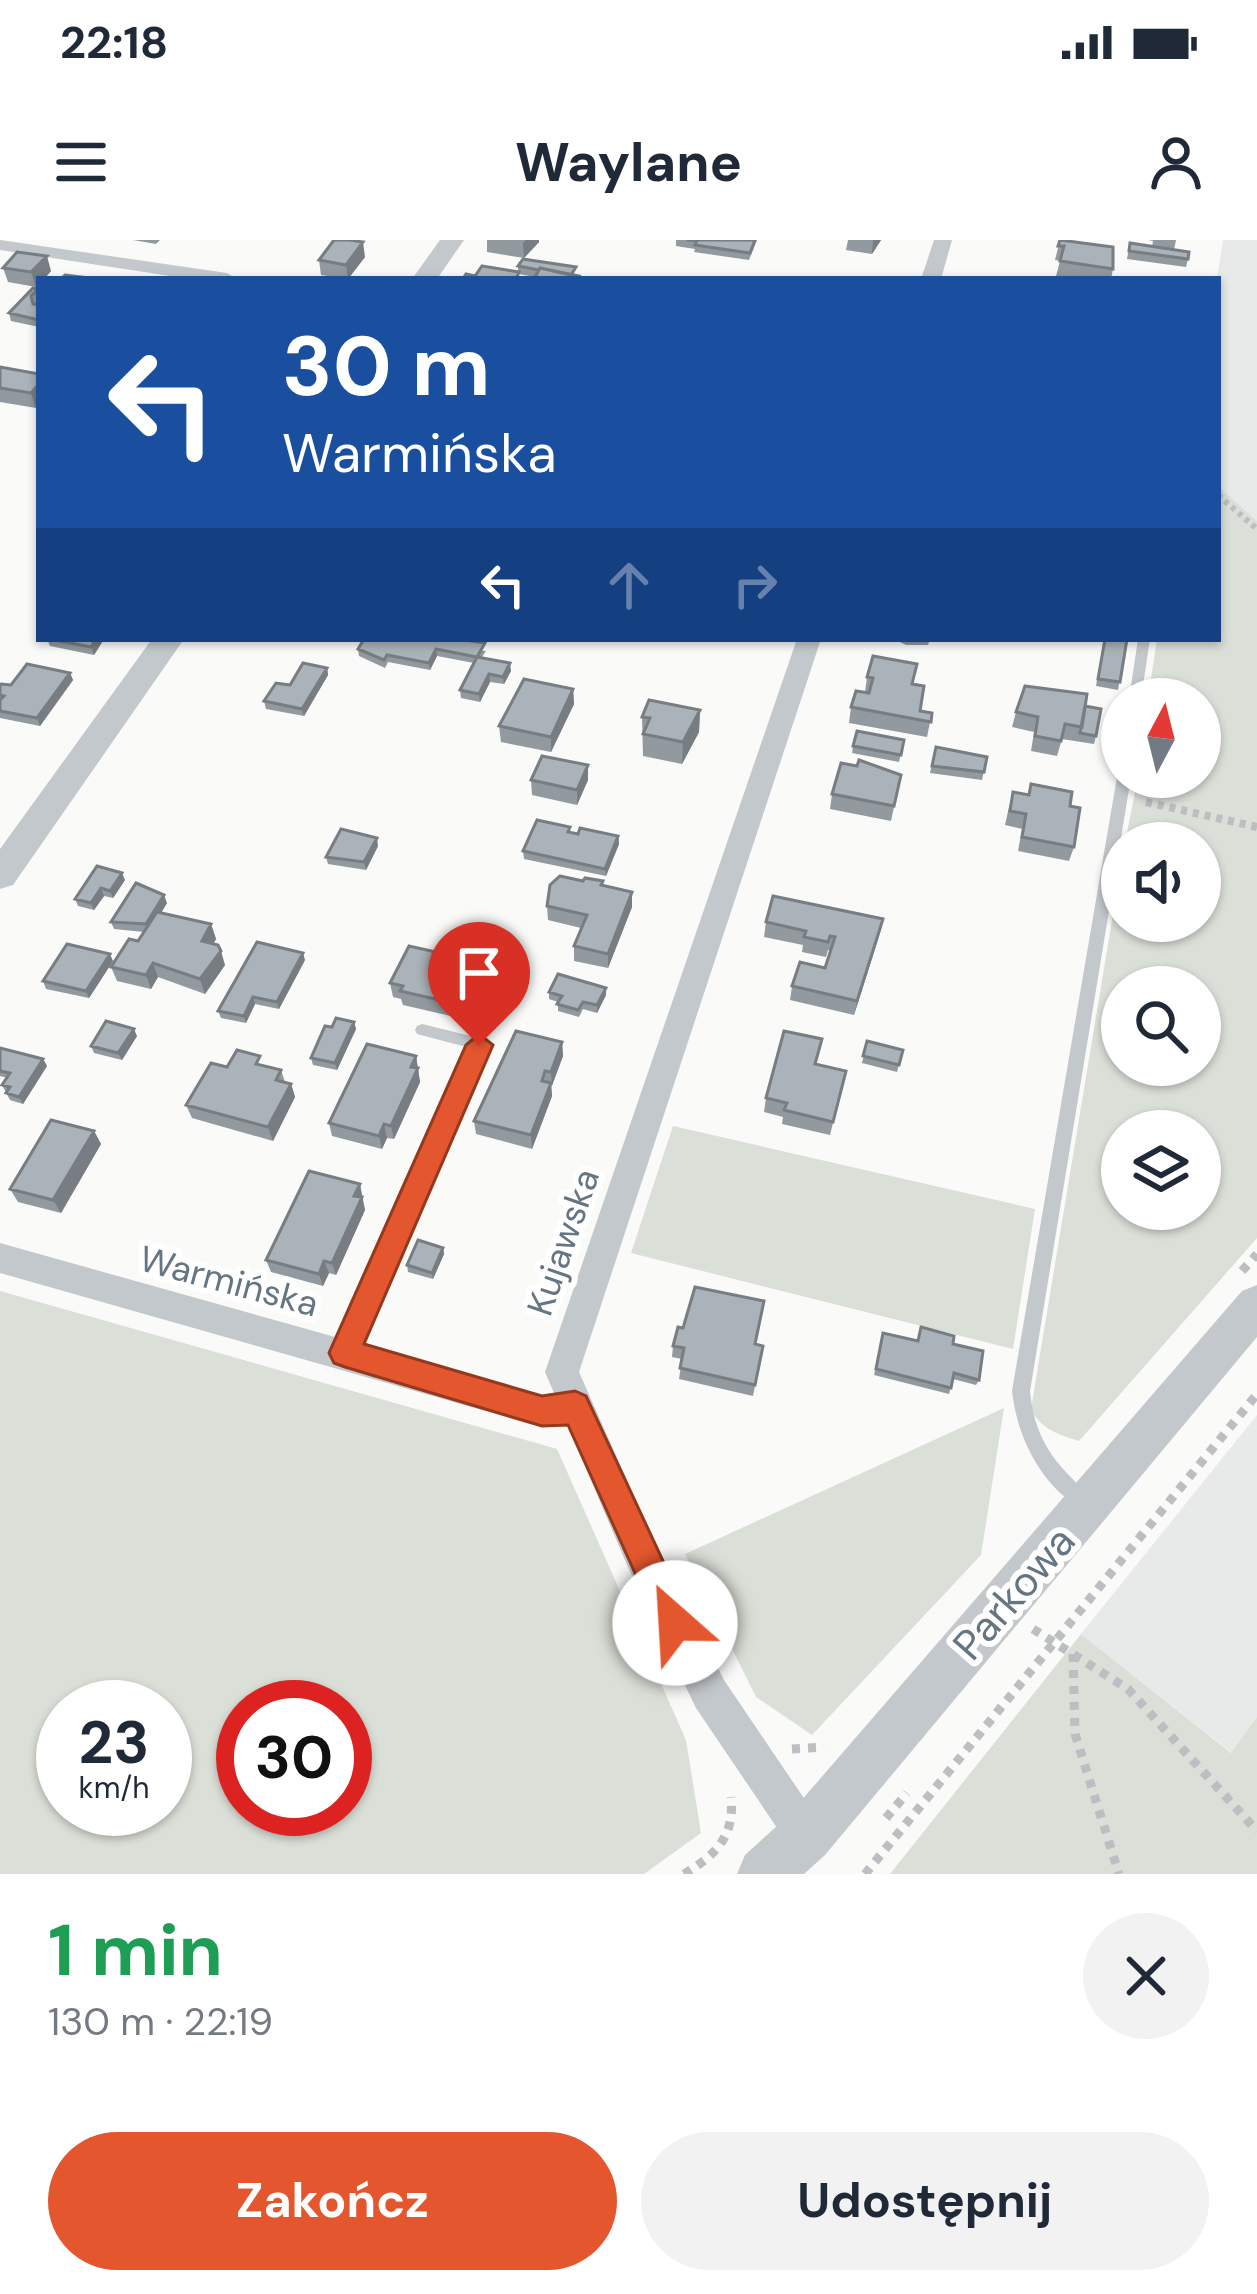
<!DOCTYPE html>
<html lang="pl">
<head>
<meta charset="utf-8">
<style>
	:root { --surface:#fff; --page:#f2f2f3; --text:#1f2937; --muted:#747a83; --accent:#e4572e }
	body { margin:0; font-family:"DM Sans",sans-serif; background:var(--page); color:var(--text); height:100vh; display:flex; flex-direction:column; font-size:45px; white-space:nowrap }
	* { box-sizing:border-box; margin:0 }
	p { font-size:39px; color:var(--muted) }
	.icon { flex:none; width:66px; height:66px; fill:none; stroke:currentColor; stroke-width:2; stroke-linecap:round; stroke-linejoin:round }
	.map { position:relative; height:1634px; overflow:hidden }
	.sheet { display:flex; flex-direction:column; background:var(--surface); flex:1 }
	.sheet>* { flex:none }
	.guide { position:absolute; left:36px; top:36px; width:1185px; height:366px; border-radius:0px; box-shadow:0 3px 9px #0004; background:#1a4fa0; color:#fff; overflow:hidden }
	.needle { width:78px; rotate:7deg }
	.buttons { position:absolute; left:1101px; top:438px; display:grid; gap:24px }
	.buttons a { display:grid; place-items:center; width:120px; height:120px; border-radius:50%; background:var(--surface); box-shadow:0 3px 9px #0004; font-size:60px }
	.speed { position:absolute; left:36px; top:1440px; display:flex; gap:24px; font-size:60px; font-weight:700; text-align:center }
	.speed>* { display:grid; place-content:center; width:156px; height:156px; border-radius:50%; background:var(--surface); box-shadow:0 3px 9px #0004; line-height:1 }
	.speed small { font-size:30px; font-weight:400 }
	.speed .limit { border:18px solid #d22; background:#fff; color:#111 }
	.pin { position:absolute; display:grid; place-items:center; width:102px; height:102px; color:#fff; margin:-123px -51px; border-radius:50% 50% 50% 0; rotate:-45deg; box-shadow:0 0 12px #0007 }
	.pin .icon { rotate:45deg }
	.me { position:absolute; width:132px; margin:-66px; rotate:334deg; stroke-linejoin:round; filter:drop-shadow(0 0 9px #0008) }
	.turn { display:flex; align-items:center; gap:42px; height:252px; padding:0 48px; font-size:54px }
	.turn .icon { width:156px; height:156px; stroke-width:2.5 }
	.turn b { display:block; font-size:84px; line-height:102px }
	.lanes { display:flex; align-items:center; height:114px; padding:0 48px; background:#0003; justify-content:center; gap:60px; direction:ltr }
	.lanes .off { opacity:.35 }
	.round { display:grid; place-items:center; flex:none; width:126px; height:126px; border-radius:63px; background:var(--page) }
	.overview { display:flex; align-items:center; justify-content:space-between; height:204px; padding:0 48px }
	h1 { font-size:72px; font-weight:700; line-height:90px; color:#1e9e55 }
	.cta { display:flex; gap:24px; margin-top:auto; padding:24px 48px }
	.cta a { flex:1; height:138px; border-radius:72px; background:var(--accent); color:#fff; font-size:48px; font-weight:700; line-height:138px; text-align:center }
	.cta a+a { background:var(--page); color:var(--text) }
	.status { display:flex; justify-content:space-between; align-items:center; height:84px; padding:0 60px; background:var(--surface); direction:ltr }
	.status svg { height:33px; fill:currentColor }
	header { display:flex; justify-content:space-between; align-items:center; height:156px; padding:0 48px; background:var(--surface); font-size:54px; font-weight:700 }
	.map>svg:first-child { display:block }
	.built { fill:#e8e9e9 }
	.green { fill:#dadfd7; fill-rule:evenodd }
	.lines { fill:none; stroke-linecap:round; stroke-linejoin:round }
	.path-far2 { stroke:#bbbfc2; stroke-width:6; stroke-dasharray:4.5 4.5; stroke-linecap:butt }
	.path-far1 { stroke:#bbbfc2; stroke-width:8; stroke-dasharray:6 6; stroke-linecap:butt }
	.path { stroke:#bbbfc2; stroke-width:9; stroke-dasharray:8 8; stroke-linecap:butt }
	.service { fill:#c3c8cc; fill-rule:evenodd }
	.minor { fill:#c3c8cc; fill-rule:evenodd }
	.tertiary { fill:#c3c8cc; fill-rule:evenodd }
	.wall { fill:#929a9f }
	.shaded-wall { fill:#777d82 }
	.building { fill:#aab3b9; stroke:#777d82; stroke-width:3 }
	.route { fill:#e4572e; stroke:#94391e; stroke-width:3 }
	.labels { text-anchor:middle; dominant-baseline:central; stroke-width:12; stroke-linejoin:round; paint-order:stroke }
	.street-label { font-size:36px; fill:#657683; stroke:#fff }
	.near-street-label { font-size:42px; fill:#657683; stroke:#fff }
</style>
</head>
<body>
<div class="status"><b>22:18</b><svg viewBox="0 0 49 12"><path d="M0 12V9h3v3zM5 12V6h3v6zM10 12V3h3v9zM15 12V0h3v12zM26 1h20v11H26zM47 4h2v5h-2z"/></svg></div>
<header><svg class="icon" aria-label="menu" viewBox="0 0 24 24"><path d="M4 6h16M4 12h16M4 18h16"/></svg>Waylane<svg class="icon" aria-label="person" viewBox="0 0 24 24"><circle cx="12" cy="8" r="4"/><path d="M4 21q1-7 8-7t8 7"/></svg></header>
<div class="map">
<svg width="1257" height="1634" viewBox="0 0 1257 1634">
	<rect width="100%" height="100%" fill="#fafaf8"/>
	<!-- built -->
	<path class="built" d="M1223,0H1257V281L1218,246L1217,39Z
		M1257,1175V1477L1232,1513L1081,1394Z"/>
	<!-- green -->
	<path class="green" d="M1218,246L1257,281V998L1079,1201C1060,1195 1040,1189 1031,1169L1122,620V681H1200V603H1125L1138,537H1200V459H1148L1157,399H1218ZM1122,747H1200V825H1122ZM1122,891H1200V969H1122Z
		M673,886L1035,969L1013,1109L631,1013Z
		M0,1051L557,1209L686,1500L701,1593L644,1634H0ZM165,1467V1569H63V1467ZM345,1467V1569H243V1467Z
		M1004,1168L981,1315L812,1495L756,1457L685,1314Z
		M1081,1394L1231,1513L1257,1477V1634H890Z"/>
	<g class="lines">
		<!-- path-far2 -->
		<path class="path-far2" d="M1218,255L1257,289"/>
		<!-- path-far1 -->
		<path class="path-far1" d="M1146,562L1257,587"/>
		<!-- path -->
		<path class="path" d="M1242,1031L1257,1014
			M1033,1389L1128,1449L1257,1591
			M1073,1414L1075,1494L1119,1634
			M792,1509L824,1507
			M886,1578L907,1553
			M684,1634C716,1615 735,1596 731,1557
			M865,1634L1257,1154"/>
		<!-- service -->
		<path class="service" d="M1138,399H1150L1141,459H1129Z
			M1122,533V537H1131L1030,1151C1033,1183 1043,1207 1065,1231C1074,1241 1084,1249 1091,1260L1088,1266L1082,1269C1041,1246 1017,1197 1012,1151L1117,537Z
			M422,784L479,798L484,800L486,804L354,1113L351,1119L345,1121L339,1119L336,1113L470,808L417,794L415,790L417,786Z"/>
		<!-- minor -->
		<path class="minor" d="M0,0L227,33L237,39H190L0,10Z
			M934,0H952L941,39H921Z
			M797,399H821L579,1132L653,1299L724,1440L820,1582L826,1596L820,1610L806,1616L792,1610L696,1468L627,1325L567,1184L542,1187L0,1033V1003L542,1155L554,1153L545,1132Z"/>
		<!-- tertiary -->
		<path class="tertiary" d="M440,0H464L437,39H412Z
			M152,399H184L13,645L0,649V609Z
			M1257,1045V1097L825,1615L804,1634H737L745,1615L787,1577L1242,1051Z"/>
	</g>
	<!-- wall -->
	<path class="wall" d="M133,0H160L156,4Z
		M487,0H539V2L524,18L487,12Z
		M673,0H757L749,20L694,12L695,9L676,6V0Z
		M848,0H881L872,14L846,10Z
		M1060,0L1113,29L1111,39H1075L1056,36L1060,21L1055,20Z
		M1148,0H1176L1174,10L1188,19L1186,27L1127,19L1130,3L1152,7L1153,1Z
		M365,17L348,39L321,35L319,20Z
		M518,26L576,34L535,37L519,34V39H463L518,31Z
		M3,28L51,31L44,39H39V44L36,47L8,42Z
		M39,48V87L11,81L9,73Z
		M0,127L39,134L36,168L0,162Z
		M47,399H104L94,415L50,406Z
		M364,399L486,411L482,417L511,431L504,444L490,442L480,462L461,458L460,450L474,423L437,416L430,430L388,422L385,428L359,416L358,409Z
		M894,399H930L928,405H906Z
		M1104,399H1127L1118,450L1096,446Z
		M327,428L328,435L304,476L266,469L264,461Z
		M70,433L73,440L40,486L0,478V445H11Z
		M867,437L913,444L920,471L932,473L927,497L849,483L851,467L865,452Z
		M573,449L574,464L551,512L501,502L499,486Z
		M1085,466L1096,496L1094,504L1062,499L1057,516L1031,511L1034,492L1012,487L1016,472Z
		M700,470L699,492L682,524L643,516L642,477Z
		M904,500L899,522L852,513L853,506Z
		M936,507L987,517L982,540L930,533Z
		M901,535L891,581L830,569L832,554Z
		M531,540H588L577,565L532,555Z
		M1031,544L1070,566L1074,607L1069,621L1018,611L1022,589L1005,585L1009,567L1013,552L1028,555Z
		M570,592L618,596L619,604L606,636L524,619L523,611Z
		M378,606L366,630L328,624L326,617Z
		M125,640L113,658L104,656L94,670L78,666L75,659Z
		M583,641H603V646L632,652V667L608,728L574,721V706L581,688L548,680L547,666Z
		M167,663L161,673L211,684L216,699L213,704L225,725L205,754L158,737L151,749L117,741L111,727L138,701L144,692L114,689L111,682Z
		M883,679L854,775L790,760L792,746L825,728L831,711L828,710L826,717L802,712L803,705L764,697L766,682Z
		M305,720L279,769L255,764L246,783L221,778L218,771Z
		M113,721L89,758L46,749L43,741Z
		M499,741L483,778L470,775L468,780L403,765L401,759L393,757L390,743Z
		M606,748V755L597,773L583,769L579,777L558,771V762L549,759V752Z
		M354,782L356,789L337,830L313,825L311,818L332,787Z
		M137,796L122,820L94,813L91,806Z
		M867,801L903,810L897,832L862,823Z
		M562,802L563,816L551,845L552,856L532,909L476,894L474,881Z
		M0,808L43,819L47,826L23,864L10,860L2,845L7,838L0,836Z
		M416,816L420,842L394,899L387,898L382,909L332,896L329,883Z
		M263,825L281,830L285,842L291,844L295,857L273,901L192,878L186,865L227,827Z
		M816,825L846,831L830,895L782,884L783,877L764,872L766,858Z
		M94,891L101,904L61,973L18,962L10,949Z
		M364,957L362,959L365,970L336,1035L329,1033L323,1046L271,1032L266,1020Z
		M443,1008L444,1014L433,1039L408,1032L407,1025Z
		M883,1093L917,1101L953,1104L979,1140L976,1145L953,1139L949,1154L874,1135Z
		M756,1104L763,1106L753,1156L679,1139L682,1119L672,1117L673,1106Z"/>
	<!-- shaded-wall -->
	<path class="shaded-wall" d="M526,0H539V2L524,18L523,3Z
		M873,0H881L872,14Z
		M363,2L365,17L348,39L346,25Z
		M47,16L51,31L44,39H39V44L36,47L31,32Z
		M39,144V165L36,168L31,153Z
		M96,399H104L94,415L91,407Z
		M436,409L437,416L430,430L429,423Z
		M510,423L511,431L504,444L503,437Z
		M327,428L328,435L304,476L302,469Z
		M70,433L73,440L40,486L37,478Z
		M489,434L490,442L480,462L479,454Z
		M573,449L574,464L551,512V497Z
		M700,470L699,492L682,524L683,502Z
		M588,525V540L577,565V550Z
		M618,596L619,604L606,636L605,629Z
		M377,598L378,606L366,630L364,622Z
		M122,633L125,640L113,658L110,651Z
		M101,648L104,656L94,670L91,663Z
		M632,652V667L608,728V714Z
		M164,655L167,663L149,692L146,684Z
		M883,679L880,693L854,775L857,761Z
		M211,684L216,699L207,715L202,701Z
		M221,711L225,725L205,754L200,739Z
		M303,713L305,720L279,769L277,762Z
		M110,714L113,721L89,758L86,751Z
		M153,723L158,737L151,749L146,735Z
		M498,726L499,741L483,778L481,764Z
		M606,748V755L597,773V765Z
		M253,757L255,764L246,783L244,776Z
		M354,782L356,789L337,830L335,823Z
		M134,789L137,796L122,820L118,813Z
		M562,802L563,816L552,846L551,832Z
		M416,816L420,842L394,899L391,886Z
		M43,819L47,826L23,864L19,857Z
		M551,843L552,856L532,909L531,895Z
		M291,844L295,857L273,901L268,887Z
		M384,884L387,898L382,909L379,896Z
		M94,891L101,904L61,973L53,960Z
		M360,944L365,970L336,1035L332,1023Z
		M443,1008L444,1014L433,1039L432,1033Z
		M324,1021L329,1033L323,1046L319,1034Z"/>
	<!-- building -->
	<path class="building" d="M334,0H349L363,2L346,25L319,20Z
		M687,0H755L750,13L695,5L697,1Z
		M1060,0L1113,7V29L1060,21L1064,6H1058Z
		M1130,3L1189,12L1188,19L1129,11Z
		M17,12L47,16L31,32L3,28Z
		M523,19L576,27L571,35L540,28L539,30L518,26Z
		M482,26L519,32L516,39H463L466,34L475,36Z
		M540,28L579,36L577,39H534Z
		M65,35L89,38L61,39Z
		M33,48L38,49L31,56L33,64L39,65V80L9,73Z
		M0,127L39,134V144L31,153L0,148Z
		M50,399H96L91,407Z
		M364,399H459L485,403L477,417L436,409L429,423L387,415L384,420L358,409Z
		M1105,399H1127L1120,442L1098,439Z
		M873,416L917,424L912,444L924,446L920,471L932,473L931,482L851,467L856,451L869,453L873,438L867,437Z
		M477,417L510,423L503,437L489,434L479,454L460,450Z
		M303,423L327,428L302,469L264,461L276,443L290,445Z
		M27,424L70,433L37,478L0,471V460L4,456L0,455V445L1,444L11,445Z
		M524,439L573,449L551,497L499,486Z
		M1025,446L1087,454L1082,487L1065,484L1061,501L1035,496L1038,477L1016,472Z
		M649,460L700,470L683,502L643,494L650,478L642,477Z
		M1085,466L1101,469L1096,496L1080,493Z
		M857,491L904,500L901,515L853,506Z
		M936,507L987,517L984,532L932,526Z
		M542,516L588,525L577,550L531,540Z
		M859,520L901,535L894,566L832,554L841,523L857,526Z
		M1031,544L1072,552L1070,566L1080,568L1074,607L1022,597L1026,574L1010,571L1013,552L1029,555Z
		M537,580L570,587L568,592L578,594L580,588L618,596L605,629L523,611Z
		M341,589L377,598L364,622L326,617Z
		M97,626L122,633L110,651L101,648L91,663L75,659Z
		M560,636L583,641L585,638L603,641L601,645L632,652L608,714L574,706L587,675L547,666L550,645Z
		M136,643L164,655L146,684L111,682Z
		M773,656L883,679L857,761L792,746L800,722L825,728L835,697L830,696L828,702L804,697L806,691L766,682Z
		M157,672L211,684L202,701L218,705L221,711L200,739L153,723L146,735L111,727L129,699L138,701Z
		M257,702L303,713L277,762L253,757L244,776L218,771Z
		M67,704L110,714L86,751L43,741Z
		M409,706L498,726L481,764L468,761L466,766L400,751L403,746L390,743Z
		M558,734L606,748L597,765L583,762L578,770L557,764L562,756L549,752Z
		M336,778L354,782L335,823L311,818L325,786L332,787Z
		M106,781L134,789L118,813L91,806Z
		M516,791L562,802L551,832L545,831L542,841L551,843L531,895L474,881Z
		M784,791L822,799L815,824L846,831L833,882L784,870L787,863L766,858Z
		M867,801L903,810L899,825L863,816Z
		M367,804L416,816L411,827L418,828L391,886L384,884L379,896L329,883Z
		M0,808L43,819L19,857L6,853L10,847L2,845L10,833L0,831Z
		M237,810L260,816L256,824L281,830L276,840L291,844L268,887L186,865L211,823L227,827Z
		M51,880L94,891L53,960L10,949Z
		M309,931L360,944L354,956L362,957L332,1023L324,1021L319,1034L266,1020Z
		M418,1000L443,1008L432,1033L407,1025Z
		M695,1047L764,1061L755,1104L763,1106L755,1145L680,1128L684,1108L673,1106L678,1087L683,1088Z
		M921,1087L954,1096L953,1104L983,1111L979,1140L954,1133L951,1148L876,1129L883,1093L918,1101Z"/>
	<!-- route -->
	<path class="route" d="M479,794L493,805L364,1104L542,1156L575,1151L586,1156L692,1383L687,1395L675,1401L663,1395L568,1185L542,1186L345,1127L334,1123L329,1113L466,805Z"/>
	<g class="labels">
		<!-- street labels -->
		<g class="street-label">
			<text transform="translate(563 1002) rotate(-71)">Kujawska</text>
			<text transform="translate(229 1041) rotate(15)">Warmińska</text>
		</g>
		<!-- near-street labels -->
		<g class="near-street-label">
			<text transform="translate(1014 1353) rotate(-49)">Parkowa</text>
		</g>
	</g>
</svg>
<div class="buttons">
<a><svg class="needle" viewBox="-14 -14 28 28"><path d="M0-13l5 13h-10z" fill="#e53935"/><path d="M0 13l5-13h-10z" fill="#747a83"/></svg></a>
<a><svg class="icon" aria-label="sound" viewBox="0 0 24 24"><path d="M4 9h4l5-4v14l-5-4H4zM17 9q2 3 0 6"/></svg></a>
<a><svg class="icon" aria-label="search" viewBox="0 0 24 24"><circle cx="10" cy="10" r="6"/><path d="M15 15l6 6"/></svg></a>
<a><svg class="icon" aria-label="layers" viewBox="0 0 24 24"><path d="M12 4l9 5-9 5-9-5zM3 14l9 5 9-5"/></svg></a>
</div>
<div class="speed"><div>23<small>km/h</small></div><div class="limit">30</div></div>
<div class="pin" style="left:479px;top:805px;background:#d93025"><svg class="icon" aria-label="arrive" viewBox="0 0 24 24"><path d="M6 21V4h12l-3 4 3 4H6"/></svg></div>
<svg class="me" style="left:675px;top:1383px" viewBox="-20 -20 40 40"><circle r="19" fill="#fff"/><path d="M0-13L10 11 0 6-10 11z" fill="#e4572e"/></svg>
<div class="guide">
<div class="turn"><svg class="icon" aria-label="left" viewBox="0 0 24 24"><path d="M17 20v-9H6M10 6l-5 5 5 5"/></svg><div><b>30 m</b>Warmińska</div></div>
<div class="lanes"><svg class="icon" aria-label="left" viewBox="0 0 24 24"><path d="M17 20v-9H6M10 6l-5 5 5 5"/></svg><svg class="icon off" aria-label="ahead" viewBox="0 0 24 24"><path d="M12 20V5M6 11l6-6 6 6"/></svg><svg class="icon off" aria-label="right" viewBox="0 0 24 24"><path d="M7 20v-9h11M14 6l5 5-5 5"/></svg></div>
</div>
</div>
<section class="sheet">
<div class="overview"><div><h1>1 min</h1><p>130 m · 22:19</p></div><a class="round"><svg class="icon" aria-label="close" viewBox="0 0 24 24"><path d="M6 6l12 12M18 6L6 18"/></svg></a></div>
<div class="cta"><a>Zakończ</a><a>Udostępnij</a></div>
</section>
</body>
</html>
